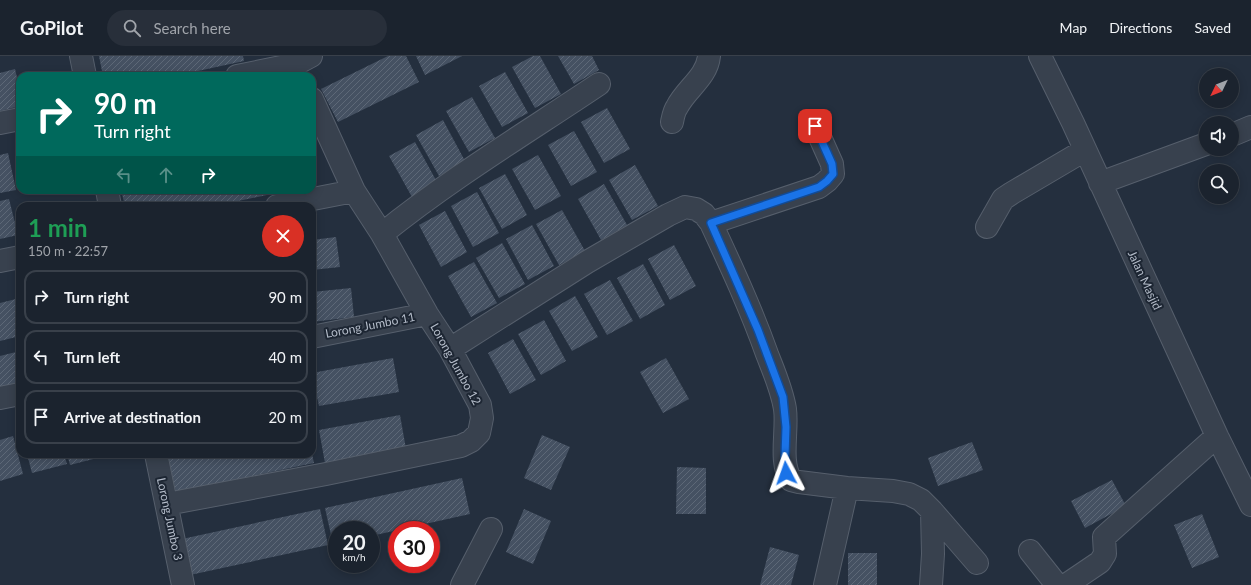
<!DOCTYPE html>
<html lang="en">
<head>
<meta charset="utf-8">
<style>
	:root { --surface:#1b232e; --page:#282f3a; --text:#f1f3f6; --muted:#a0a4aa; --line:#39404a }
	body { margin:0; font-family:Lato,sans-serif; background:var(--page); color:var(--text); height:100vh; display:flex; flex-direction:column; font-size:15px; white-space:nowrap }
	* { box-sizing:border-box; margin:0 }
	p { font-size:13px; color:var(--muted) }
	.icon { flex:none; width:22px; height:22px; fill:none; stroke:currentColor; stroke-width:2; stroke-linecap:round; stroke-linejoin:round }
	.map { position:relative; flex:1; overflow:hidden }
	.details { position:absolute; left:16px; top:146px; width:300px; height:256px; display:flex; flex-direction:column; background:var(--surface); border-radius:12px; box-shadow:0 2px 10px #0003,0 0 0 1px var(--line) }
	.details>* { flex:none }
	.banner { position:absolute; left:16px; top:16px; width:300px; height:122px; border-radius:12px; box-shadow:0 2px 10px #0003,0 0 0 1px var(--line); background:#00695c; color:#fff; overflow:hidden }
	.needle { width:26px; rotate:227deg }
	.tools { position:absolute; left:1199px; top:12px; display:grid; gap:8px }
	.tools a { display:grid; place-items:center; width:40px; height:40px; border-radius:50%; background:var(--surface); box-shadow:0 2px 10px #0003,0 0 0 1px var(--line); font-size:20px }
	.speed { position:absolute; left:328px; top:465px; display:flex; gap:8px; font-size:20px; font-weight:700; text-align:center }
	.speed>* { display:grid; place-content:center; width:52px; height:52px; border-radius:50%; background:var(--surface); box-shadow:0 2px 10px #0003,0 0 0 1px var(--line); line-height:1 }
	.speed small { font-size:10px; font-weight:400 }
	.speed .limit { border:6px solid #d22; background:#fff; color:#111 }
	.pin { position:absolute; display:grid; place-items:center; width:34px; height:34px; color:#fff; margin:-17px; border-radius:8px; box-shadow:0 2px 6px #0006 }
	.me { position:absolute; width:44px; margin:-22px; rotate:356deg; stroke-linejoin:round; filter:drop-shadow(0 0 3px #0008) }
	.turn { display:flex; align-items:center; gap:14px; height:84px; padding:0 12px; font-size:18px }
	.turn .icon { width:52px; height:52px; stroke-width:2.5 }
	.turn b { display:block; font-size:28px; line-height:34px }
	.lanes { display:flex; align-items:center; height:38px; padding:0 12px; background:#0003; justify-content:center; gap:20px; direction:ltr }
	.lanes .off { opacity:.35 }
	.round { display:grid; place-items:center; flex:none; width:42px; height:42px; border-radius:21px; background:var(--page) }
	.headline { display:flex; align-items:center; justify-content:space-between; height:68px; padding:0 12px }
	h1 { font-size:24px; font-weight:700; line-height:30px; color:#1e9e55 }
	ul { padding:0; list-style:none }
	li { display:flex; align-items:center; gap:12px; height:54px; margin:0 8px 6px; padding:0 4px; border:2px solid var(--line); border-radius:12px }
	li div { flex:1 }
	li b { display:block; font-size:15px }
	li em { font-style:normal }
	header { display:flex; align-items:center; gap:24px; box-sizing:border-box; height:56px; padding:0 20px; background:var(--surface); border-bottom:1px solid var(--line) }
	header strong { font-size:19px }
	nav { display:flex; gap:22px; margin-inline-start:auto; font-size:14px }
	.search { width:280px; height:36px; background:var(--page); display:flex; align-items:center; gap:10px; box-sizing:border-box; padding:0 14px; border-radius:22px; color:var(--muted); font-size:15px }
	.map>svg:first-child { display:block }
	.building { fill:url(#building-hatch) }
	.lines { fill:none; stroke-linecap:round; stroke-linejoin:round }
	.street-casing { stroke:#565f6c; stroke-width:24 }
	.street { stroke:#38414e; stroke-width:22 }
	.route-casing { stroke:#114b97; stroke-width:10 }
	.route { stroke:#1a73e8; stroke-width:7 }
	.labels { text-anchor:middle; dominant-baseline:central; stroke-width:4; stroke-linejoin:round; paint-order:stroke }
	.street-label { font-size:12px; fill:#b4bcc9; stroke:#1d2633 }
</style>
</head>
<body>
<header>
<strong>GoPilot</strong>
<div class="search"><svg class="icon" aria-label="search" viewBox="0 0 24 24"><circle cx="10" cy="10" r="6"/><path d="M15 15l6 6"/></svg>Search here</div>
<nav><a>Map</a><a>Directions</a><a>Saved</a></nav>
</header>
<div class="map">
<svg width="1251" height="529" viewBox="0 0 1251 529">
	<defs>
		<pattern id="building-hatch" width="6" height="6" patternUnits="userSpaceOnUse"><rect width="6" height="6" fill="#455162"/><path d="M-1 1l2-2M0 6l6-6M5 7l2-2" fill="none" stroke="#5d6877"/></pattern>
	</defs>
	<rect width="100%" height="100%" fill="#242f3e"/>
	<!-- building -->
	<path class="building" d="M99,0H243L244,5L175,20H103Z
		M388,0H406L419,26L338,66L321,33Z
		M416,0H462L425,19Z
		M533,0H540L561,38L535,52L512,11Z
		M558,0H592L599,14L574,28Z
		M15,13L20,34V50L0,55V17Z
		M505,16L528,57L502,71L479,30Z
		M472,41L495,82L469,96L446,55Z
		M607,52L630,93L604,107L581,66Z
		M443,64L465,105L439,120L416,79Z
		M574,75L597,116L571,130L548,89Z
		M415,86L437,126L412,141L389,100Z
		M8,97L16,134L0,137V99Z
		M538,99L561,140L535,154L512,113Z
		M635,109L658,150L632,164L609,124Z
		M505,118L527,159L502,173L479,132Z
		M604,128L627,169L601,184L578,143Z
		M121,134H266L267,139L214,150H125Z
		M477,136L499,177L473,191L451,150Z
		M9,143L18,179L0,183V145Z
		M562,154L585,195L559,209L536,168Z
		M445,155L467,196L441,211L419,169Z
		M532,169L554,210L528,224L506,183Z
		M336,181L340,211L312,214V184Z
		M502,187L525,228L499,242L476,202Z
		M674,189L696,230L670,244L648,203Z
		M474,206L497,247L471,261L448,220Z
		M643,208L665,249L640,263L617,222Z
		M610,224L633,265L607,279L584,238Z
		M351,232L354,261L312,266V236Z
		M575,240L598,281L572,295L549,255Z
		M20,242V280L0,285V247Z
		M544,264L566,305L541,319L518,278Z
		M513,283L536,324L510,338L488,297Z
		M20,295V333L0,337V300Z
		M393,302L399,336L319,350L312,317Z
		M666,302L689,343L663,357L640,316Z
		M400,359L406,393L325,407L319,374Z
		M542,379L570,391L551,434L524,422Z
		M13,380L23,418L0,425V384Z
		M972,386L983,414L938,430L928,402Z
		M27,398H64L67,408L32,417Z
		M67,398H104L105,400L70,409Z
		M179,398H312L314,407L176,436L168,400Z
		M677,411L706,412V458H676Z
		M462,422L470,458L371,480V474H337V487L333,488L325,452Z
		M1112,424L1126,450L1085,472L1071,445Z
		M320,453L328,489L190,519L182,483Z
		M524,453L551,465L533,508L506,496Z
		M1202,458L1219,501L1192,512L1174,469Z
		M770,491L799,499L791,529H760Z
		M848,497H877V529H848Z"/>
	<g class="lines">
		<!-- street casing -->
		<g class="street-casing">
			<path id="street" d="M81,0L85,20
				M1040,0L1073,67L1217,380L1251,449
				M237,20L296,8L311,0
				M672,66C673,61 674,55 677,51C686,33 707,21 709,0
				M0,67L20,63
				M1232,79L1251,71
				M1100,127L1206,88
				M107,134L110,150
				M277,150L354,135
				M711,167L819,131L827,125L833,118L832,108L815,70
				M987,171L1003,143L1012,137L1085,94
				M382,178C450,123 526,77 599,28
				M0,205L20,201
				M312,281L427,258
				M450,293L587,206L668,159L685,151L696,153L704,158L711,167C731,210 751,253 767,298C774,316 782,334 785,353C788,374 779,406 791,424L799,426L847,432L893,435L909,438L921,444L932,455L977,507
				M0,342L20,338
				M156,398L183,529
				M167,448L326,418L461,390L471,385L479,377L482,362L480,349L450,293L427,258L382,178L354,135L312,43
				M1030,495L1057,529
				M462,529L491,473
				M825,529L847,432
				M931,529L933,498L932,455
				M1066,529L1100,506L1105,498L1104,481L1217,380"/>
		</g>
		<!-- street -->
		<use href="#street" class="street"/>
	</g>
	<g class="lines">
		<!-- route casing -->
		<g class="route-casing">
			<path id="route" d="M786,417L785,400L786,371L783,341L758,274L711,167L819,131L827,125L833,118L832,108L815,70"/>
		</g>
		<!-- route -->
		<use href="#route" class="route"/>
	</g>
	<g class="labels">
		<!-- street labels -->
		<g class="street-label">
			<text transform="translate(1145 224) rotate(65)">Jalan Masjid</text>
			<text transform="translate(370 269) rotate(-11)">Lorong Jumbo 11</text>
			<text transform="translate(456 308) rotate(61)">Lorong Jumbo 12</text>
			<text transform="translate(170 463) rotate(78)">Lorong Jumbo 3</text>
		</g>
	</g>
</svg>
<div class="tools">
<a><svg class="needle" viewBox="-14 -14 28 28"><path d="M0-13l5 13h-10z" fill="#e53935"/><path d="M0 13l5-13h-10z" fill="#a0a4aa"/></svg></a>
<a><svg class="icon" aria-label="sound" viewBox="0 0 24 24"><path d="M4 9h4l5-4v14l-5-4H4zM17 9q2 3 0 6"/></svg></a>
<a><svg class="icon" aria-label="search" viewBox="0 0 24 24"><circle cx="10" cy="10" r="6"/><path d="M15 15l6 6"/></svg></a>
</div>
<div class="speed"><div>20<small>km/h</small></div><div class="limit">30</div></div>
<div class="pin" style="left:815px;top:70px;background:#d93025"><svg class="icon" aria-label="arrive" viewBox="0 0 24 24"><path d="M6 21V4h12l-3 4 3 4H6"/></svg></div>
<svg class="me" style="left:786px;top:417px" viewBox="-20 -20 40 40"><path d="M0-17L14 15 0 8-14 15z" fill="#1a73e8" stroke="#fff" stroke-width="4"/></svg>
<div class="banner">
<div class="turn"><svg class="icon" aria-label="right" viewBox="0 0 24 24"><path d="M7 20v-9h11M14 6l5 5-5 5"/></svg><div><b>90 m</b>Turn right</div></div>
<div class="lanes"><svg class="icon off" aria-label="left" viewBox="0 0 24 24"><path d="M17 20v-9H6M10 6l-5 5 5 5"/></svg><svg class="icon off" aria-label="ahead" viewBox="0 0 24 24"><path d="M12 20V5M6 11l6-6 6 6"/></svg><svg class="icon" aria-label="right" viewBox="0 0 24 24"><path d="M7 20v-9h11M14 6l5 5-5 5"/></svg></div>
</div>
<section class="details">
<div class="headline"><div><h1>1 min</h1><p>150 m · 22:57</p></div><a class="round" style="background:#d93025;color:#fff"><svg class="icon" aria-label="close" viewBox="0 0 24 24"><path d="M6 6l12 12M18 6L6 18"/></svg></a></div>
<ul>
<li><svg class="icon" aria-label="right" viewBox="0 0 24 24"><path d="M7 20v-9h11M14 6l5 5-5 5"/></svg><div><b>Turn right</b></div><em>90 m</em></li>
<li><svg class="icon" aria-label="left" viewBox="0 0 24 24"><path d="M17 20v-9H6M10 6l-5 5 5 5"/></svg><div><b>Turn left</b></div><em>40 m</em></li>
<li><svg class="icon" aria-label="arrive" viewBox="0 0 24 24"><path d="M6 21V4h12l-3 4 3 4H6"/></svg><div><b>Arrive at destination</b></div><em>20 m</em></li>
</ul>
</section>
</div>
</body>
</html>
